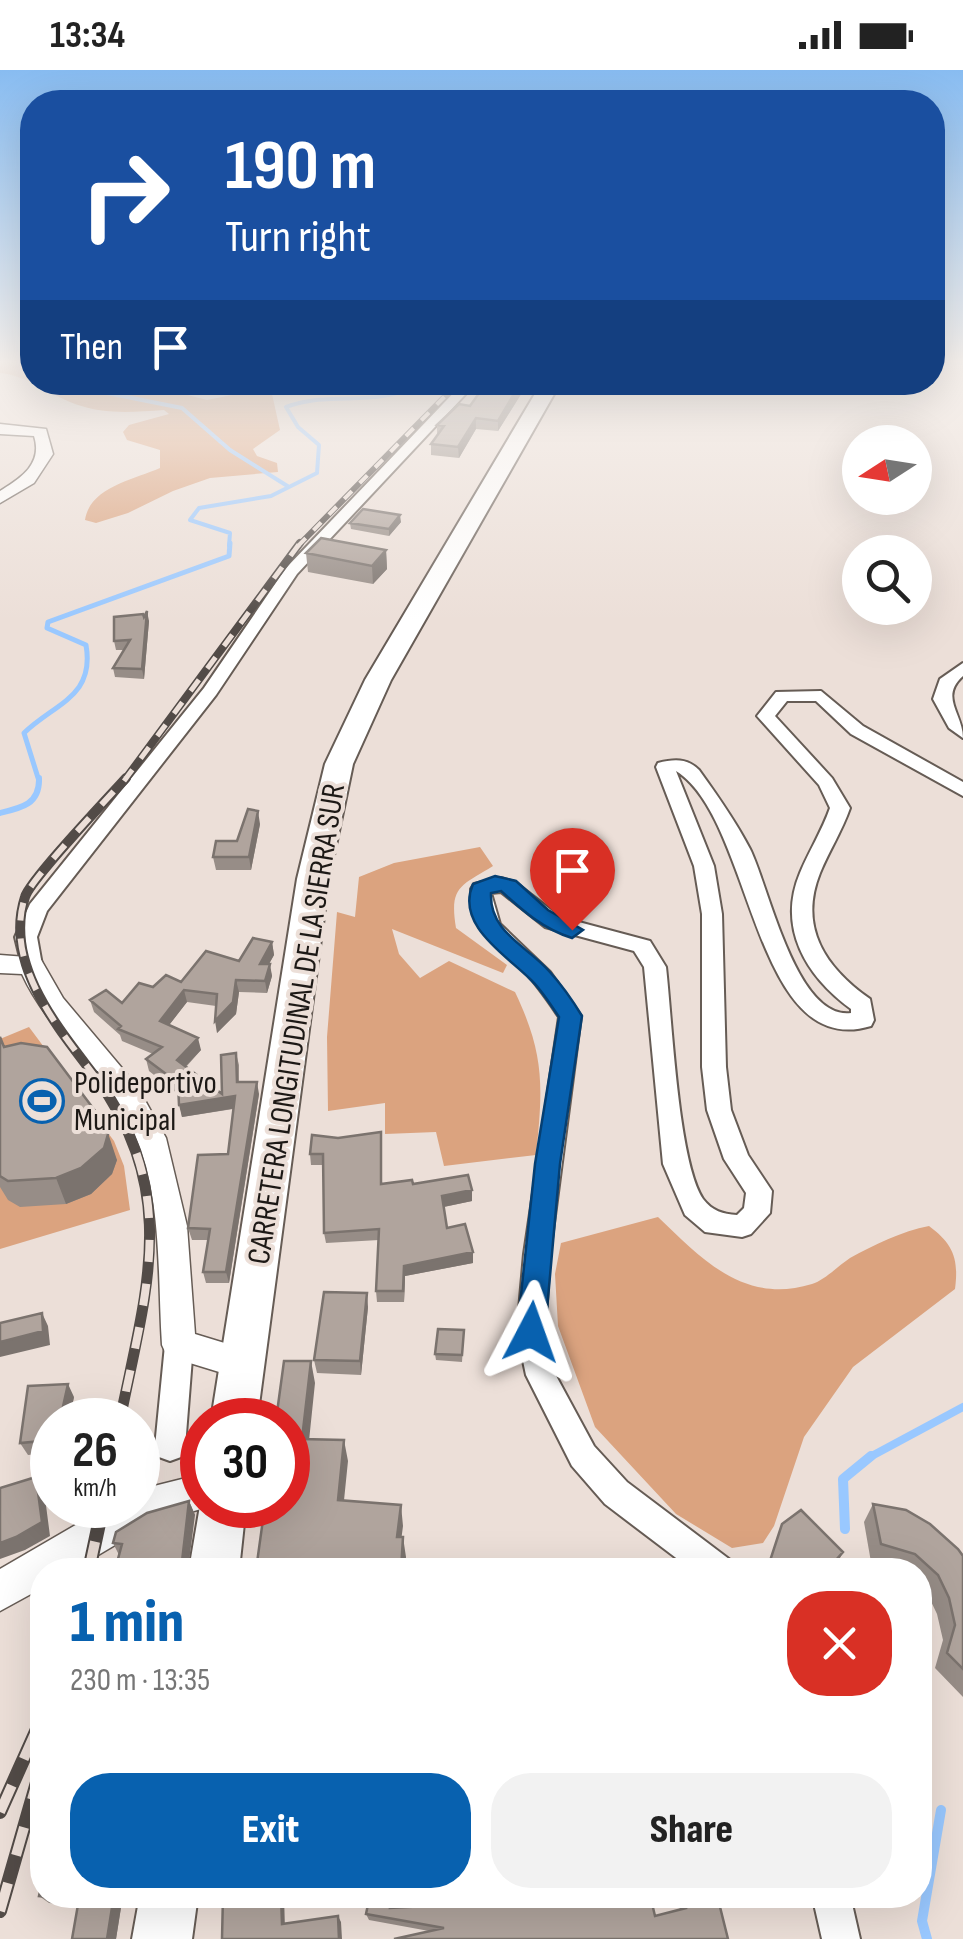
<!DOCTYPE html>
<html lang="en">
<head>
<meta charset="utf-8">
<style>
	:root { --surface:#fff; --page:#f2f2f2; --text:#222; --muted:#767676; --accent:#0861af }
	body { margin:0; font-family:"Sofia Sans Condensed",sans-serif; background:var(--page); color:var(--text); height:100vh; display:flex; flex-direction:column; font-size:38px; white-space:nowrap }
	* { box-sizing:border-box; margin:0 }
	p { font-size:32px; color:var(--muted) }
	.icon { flex:none; width:55px; height:55px; fill:none; stroke:currentColor; stroke-width:2; stroke-linecap:round; stroke-linejoin:round }
	.map { position:relative; flex:1; overflow:hidden }
	.sheet { position:absolute; left:30px; top:1488px; width:902px; height:350px; display:flex; flex-direction:column; background:var(--surface); border-radius:40px; box-shadow:0 10px 40px #0002 }
	.sheet>* { flex:none }
	.guide { position:absolute; left:20px; top:20px; width:925px; height:305px; border-radius:40px; box-shadow:0 10px 40px #0002; background:#1a4fa0; color:#fff; overflow:hidden }
	.needle { width:65px; rotate:258deg }
	.buttons { position:absolute; left:842px; top:355px; display:grid; gap:20px }
	.buttons a { display:grid; place-items:center; width:90px; height:90px; border-radius:50%; background:var(--surface); box-shadow:0 10px 40px #0002; font-size:50px }
	.speed { position:absolute; left:30px; top:1328px; display:flex; gap:20px; font-size:50px; font-weight:700; text-align:center }
	.speed>* { display:grid; place-content:center; width:130px; height:130px; border-radius:50%; background:var(--surface); box-shadow:0 10px 40px #0002; line-height:1 }
	.speed small { font-size:25px; font-weight:400 }
	.speed .limit { border:15px solid #d22; background:#fff; color:#111 }
	.pin { position:absolute; display:grid; place-items:center; width:85px; height:85px; color:#fff; margin:-102px -42px; border-radius:50% 50% 50% 0; rotate:-45deg; box-shadow:0 0 10px #0007 }
	.pin .icon { rotate:45deg }
	.me { position:absolute; width:110px; margin:-55px; rotate:4deg; stroke-linejoin:round; filter:drop-shadow(0 0 8px #0008) }
	.turn { display:flex; align-items:center; gap:35px; height:210px; padding:0 40px; font-size:45px }
	.turn .icon { width:130px; height:130px; stroke-width:2.5 }
	.turn b { display:block; font-size:70px; line-height:85px }
	.then { display:flex; align-items:center; height:95px; padding:0 40px; background:#0003; gap:20px; font-size:38px }
	.round { display:grid; place-items:center; flex:none; width:105px; height:105px; border-radius:40px; background:var(--page) }
	.head { display:flex; align-items:center; justify-content:space-between; height:170px; padding:0 40px }
	h1 { font-size:60px; font-weight:800; line-height:75px; color:var(--accent) }
	.primary-button { display:flex; gap:20px; margin-top:auto; padding:20px 40px }
	.primary-button a { flex:1; height:115px; border-radius:40px; background:var(--accent); color:#fff; font-size:40px; font-weight:800; line-height:115px; text-align:center }
	.primary-button a+a { background:var(--page); color:var(--text) }
	.status { display:flex; justify-content:space-between; align-items:center; height:70px; padding:0 50px; background:var(--surface); direction:ltr }
	.status svg { height:28px; fill:currentColor }
	.map>svg:first-child { display:block }
	.green { fill:#dba37f }
	.lines { fill:none; stroke-linecap:round; stroke-linejoin:round }
	.stream-far4 { stroke:#99c8ff; stroke-width:4 }
	.stream-far3 { stroke:#99c8ff; stroke-width:5 }
	.stream-far2 { stroke:#99c8ff; stroke-width:6 }
	.stream-far1 { stroke:#99c8ff; stroke-width:8 }
	.stream { stroke:#99c8ff; stroke-width:10 }
	.minor-casing { stroke:#665c55; stroke-width:4 }
	.tertiary-casing { stroke:#665c55; stroke-width:3 }
	.trunk-casing { stroke:#665c55; stroke-width:4 }
	.minor { fill:#fff; fill-rule:evenodd }
	.tertiary { fill:#fff; fill-rule:evenodd }
	.trunk { fill:#fff; fill-rule:evenodd }
	.rail-far4-casing { stroke:#524b47; stroke-width:6 }
	.rail-far3-casing { stroke:#524b47; stroke-width:8 }
	.rail-far2-casing { stroke:#524b47; stroke-width:10 }
	.rail-far1-casing { stroke:#524b47; stroke-width:11 }
	.rail-casing { stroke:#524b47; stroke-width:14 }
	.rail-far4 { stroke:#ecdfd8; stroke-width:4; stroke-dasharray:11; stroke-linecap:butt }
	.rail-far3 { stroke:#ecdfd8; stroke-width:5; stroke-dasharray:14; stroke-linecap:butt }
	.rail-far2 { stroke:#ecdfd8; stroke-width:6; stroke-dasharray:18; stroke-linecap:butt }
	.rail-far1 { stroke:#ecdfd8; stroke-width:8; stroke-dasharray:22; stroke-linecap:butt }
	.rail { stroke:#ecdfd8; stroke-width:10; stroke-dasharray:29; stroke-linecap:butt }
	.wall { fill:#978d87 }
	.shaded-wall { fill:#7b736e }
	.building { fill:#b0a49d; stroke:#7b736e; stroke-width:2.5 }
	.route { fill:#0861af; stroke:#053f72; stroke-width:2.5 }
	.labels { text-anchor:middle; dominant-baseline:central; stroke-width:8; stroke-linejoin:round; paint-order:stroke }
	.street-label { font-size:32px; fill:#1d1916; stroke:#ecdfd8 }
	.poi-label { font-size:32px; fill:#1d1916; stroke:#ecdfd8; text-anchor:start }
</style>
</head>
<body>
<div class="status"><b>13:34</b><svg viewBox="0 0 49 12"><path d="M0 12V9h3v3zM5 12V6h3v6zM10 12V3h3v9zM15 12V0h3v12zM26 1h20v11H26zM47 4h2v5h-2z"/></svg></div>
<div class="map">
<svg width="963" height="1869" viewBox="0 0 963 1869">
	<rect width="100%" height="100%" fill="#ecdfd8"/>
	<!-- green -->
	<path class="green" d="M0,290H32V312L149,315L207,330L232,325L233,319L225,313H279L272,324L280,360L253,379L257,386L277,393L278,402L210,408L173,421L128,443L96,453L85,450C90,417 133,410 160,398V380L127,370L123,362L129,355L169,344L164,340C134,342 105,345 75,334C49,324 28,306 0,303Z
		M480,777L493,796C461,816 449,816 456,858L507,895L503,903L392,859L399,884L420,908L449,891L515,922C545,985 543,1017 536,1085L444,1096L436,1062L385,1064V1033L328,1041L327,967L337,842L355,847L359,807L394,793Z
		M29,957L114,1071L124,1096L130,1140L0,1179V969Z
		M658,1147C702,1189 744,1235 812,1214C825,1210 838,1196 850,1188C874,1175 902,1161 929,1156C953,1174 959,1188 955,1219L853,1297L804,1367L774,1456L763,1473L732,1478L676,1444L595,1357L558,1256L555,1204L561,1173Z"/>
	<g class="lines">
		<!-- stream-far4 -->
		<path class="stream-far4" d="M15,290L32,294
			M932,292L963,293
			M77,312L92,320L182,338L230,380L289,417
			M229,476L230,463L190,450L199,438L271,426L317,403L319,375L298,357L286,337C336,319 376,340 422,312"/>
		<!-- stream-far3 -->
		<path class="stream-far3" d="M39,711L24,663C55,633 95,627 86,575L47,558L48,552L229,486L230,473"/>
		<!-- stream-far2 -->
		<path class="stream-far2" d="M0,743C22,738 40,734 39,708"/>
		<!-- stream-far1 -->
		<path class="stream-far1" d="M868,1388L963,1337"/>
		<!-- stream -->
		<path class="stream" d="M845,1459L843,1409L871,1386
			M927,1869L922,1851L941,1740"/>
		<!-- minor casing -->
		<g class="minor-casing">
			<path id="minor" d="M464,312H477L297,504L216,625L47,841L37,867L42,895L39,900H23L15,867L30,834L204,618L286,498Z
				M963,593V606C939,627 963,644 963,668L949,658L933,629L940,609Z
				M821,621L863,656L963,712V726L851,664L816,631H787L775,646L832,708L850,738C842,761 829,781 820,803C798,858 826,898 870,929L874,950L871,956C752,992 754,749 676,701L714,796L722,844L726,997L731,1040L748,1085L772,1121L770,1143L751,1164L742,1167L705,1162L685,1145L663,1094L644,897L634,881L545,857L501,822L491,823L500,854L550,902L581,946L550,1184L545,1262L554,1302L594,1376L627,1412L729,1489L734,1500H692L605,1434L572,1396L526,1305L517,1262L524,1184L559,947C548,931 538,916 525,902C498,876 472,859 471,819L474,814L501,808L515,812L560,847L650,871L666,897C672,949 678,1091 703,1129C712,1141 723,1144 737,1145L744,1138L746,1123L724,1089L707,1040L702,997V844L694,796L656,697L658,693C674,689 687,688 699,700C717,725 736,752 750,779C769,817 796,950 851,943V939C806,906 777,858 800,803C809,781 822,761 830,738L819,715L757,646L776,622Z
				M179,1262L189,1266L193,1275L185,1377L181,1387L170,1391L159,1387L155,1377L165,1275L169,1266Z
				M812,1825H850L860,1869H822Z"/>
		</g>
		<!-- tertiary casing -->
		<g class="tertiary-casing">
			<path id="tertiary" d="M0,354L46,359L53,384L34,413L0,433V421C21,408 43,394 34,366L0,364Z
				M0,885L40,888L63,928L137,1016L166,1068L187,1156L195,1264L254,1282L259,1293L254,1304L242,1309L167,1286L162,1275C157,1202 164,1113 126,1048C96,996 47,959 22,904L0,903Z
				M202,1404V1435H215L152,1453L73,1500H42V1518L0,1541V1499L110,1435H138V1420Z"/>
		</g>
		<!-- trunk casing -->
		<g class="trunk-casing">
			<path id="trunk" d="M542,312H561L391,610L353,694L329,809L257,1350H211L297,809L325,694L365,610Z
				M202,1424V1435H246L239,1500H189Z
				M140,1825H198L192,1869H132Z"/>
		</g>
		<!-- minor -->
		<use href="#minor" class="minor"/>
		<!-- tertiary -->
		<use href="#tertiary" class="tertiary"/>
		<!-- trunk -->
		<use href="#trunk" class="trunk"/>
		<!-- rail-far4 casing -->
		<g class="rail-far4-casing">
			<path id="rail-far4" d="M298,476L459,312"/>
		</g>
		<!-- rail-far3 casing -->
		<g class="rail-far3-casing">
			<path id="rail-far3" d="M124,711L300,473"/>
		</g>
		<!-- rail-far2 casing -->
		<g class="rail-far2-casing">
			<path id="rail-far2" d="M97,1009C60,960 3,895 25,827C30,810 108,728 126,708"/>
		</g>
		<!-- rail-far1 casing -->
		<g class="rail-far1-casing">
			<path id="rail-far1" d="M95,1006C181,1123 146,1220 120,1350"/>
		</g>
		<!-- rail casing -->
		<g class="rail-casing">
			<path id="rail" d="M89,1500L103,1435
				M0,1742L42,1648
				M0,1841L42,1695"/>
		</g>
		<!-- rail-far4 -->
		<use href="#rail-far4" class="rail-far4"/>
		<!-- rail-far3 -->
		<use href="#rail-far3" class="rail-far3"/>
		<!-- rail-far2 -->
		<use href="#rail-far2" class="rail-far2"/>
		<!-- rail-far1 -->
		<use href="#rail-far1" class="rail-far1"/>
		<!-- rail -->
		<use href="#rail" class="rail"/>
	</g>
	<!-- wall -->
	<path class="wall" d="M523,321L498,361L476,359L459,388L431,385V374L437,366V355L470,336Z
		M401,452L389,466L351,459L350,453Z
		M386,480L387,499L373,514L308,502L306,483Z
		M144,547L149,551L144,609L115,607L113,598L124,580H116L114,571Z
		M260,754L251,800H216L213,787Z
		M272,872L274,885L269,894L272,906L267,923L239,922L236,944L217,963L216,936L187,932L169,955L201,980L186,997L222,1024L236,983L239,995V1012L259,1024L229,1213H206L203,1202L208,1170H192L188,1158L228,1084L233,1039L182,1047L178,1024L149,1001L146,989L153,984L122,971L120,965L94,942L90,930L122,933L153,917L181,912L239,891Z
		M0,966L4,976L117,1090L112,1104L91,1124L66,1134L20,1137L8,1130L0,1117Z
		M381,1062L382,1114H413L472,1120V1131L444,1137L447,1158L473,1193L405,1206L404,1232H377L376,1221L379,1170L326,1173L324,1163L323,1095H311L310,1084L338,1068Z
		M368,1237L361,1305L317,1303L314,1290Z
		M464,1260L462,1292L436,1290L435,1284Z
		M74,1327L69,1350H52V1383L28,1385L20,1373Z
		M189,1431L195,1445L119,1485L113,1473Z
		M873,1434L963,1486V1627L935,1598L943,1570L937,1544L926,1521L920,1515V1500H901L871,1492L864,1452Z
		M123,1825L116,1869H72L78,1836L49,1833L39,1826Z
		M677,1825H717L728,1869L429,1861L369,1850L366,1844L393,1837L655,1846L680,1840Z"/>
	<!-- shaded-wall -->
	<path class="shaded-wall" d="M521,312L523,321L498,361V351Z
		M476,348V359L459,388L458,377Z
		M400,445L401,452L389,466V459Z
		M386,480L387,499L373,514L372,496Z
		M147,541L149,551L144,609L142,599Z
		M258,741L260,754L251,800L249,787Z
		M272,872L274,885L262,906L260,894Z
		M270,894L272,906L267,923L265,911Z
		M236,910L239,922L236,944L217,963L215,951Z
		M184,920L187,932L163,963L160,951Z
		M198,968L201,980L180,1002L177,990Z
		M257,1012L259,1024L229,1213L226,1202Z
		M235,1026L237,1038L182,1047L179,1035Z
		M105,1054L117,1090L112,1104L91,1124L66,1134L56,1108Z
		M472,1120V1131L443,1137L442,1126Z
		M473,1182V1193L405,1206L404,1232V1196Z
		M367,1223L368,1237L361,1305L360,1291Z
		M42,1243L48,1256L50,1275L0,1287V1272Z
		M311,1291L315,1313L307,1390L302,1369Z
		M68,1314L74,1327L69,1350H60Z
		M344,1370L348,1391L342,1450L338,1430Z
		M36,1407L44,1420L50,1466L25,1480L0,1489V1473Z
		M189,1431L195,1445L188,1500H181Z
		M401,1435L403,1456L399,1487L397,1467Z
		M403,1467L406,1487L405,1500H401Z
		M843,1482L834,1500H827Z
		M114,1825H123L116,1869H107Z
		M281,1825H284L285,1860L282,1854Z
		M338,1846L341,1852L342,1869H339Z"/>
	<!-- building -->
	<path class="building" d="M487,312H521L498,351L476,348L458,377L431,374L444,356L437,355L459,334L470,336Z
		M363,439L400,445L389,459L350,453Z
		M321,468L386,480L372,496L306,483Z
		M147,541L142,599L113,598L130,570L114,571V547L143,544L144,547Z
		M248,739L258,741L249,787H213L216,771H237Z
		M253,868L272,872L260,894H270L265,911L236,910L233,932L215,951L217,924L184,920L160,951L198,968L177,990L222,1024L221,985L236,983L237,1012H257L226,1202H203L210,1159L188,1158L198,1085L228,1084L235,1026L179,1035L178,1013L146,989L162,977L118,959L121,956L90,930L106,920L122,933L139,913L153,917L166,905L181,912L206,881L239,891Z
		M0,967L4,977L21,973L47,977L105,1054L108,1064L104,1078L81,1098L56,1108L8,1111L0,1106Z
		M381,1062V1114L412,1110L413,1114L468,1105L472,1120L442,1126L447,1158L465,1154L473,1182L404,1196L403,1221H376L379,1159L324,1163L323,1084H310L312,1065L338,1068Z
		M324,1222L367,1223L360,1291L314,1290Z
		M42,1243L43,1261L0,1272V1253Z
		M438,1259L464,1260L462,1285L435,1284Z
		M284,1291H311L302,1369L344,1370L338,1430L401,1435L397,1467H403L401,1500H256L265,1435H288V1350H276Z
		M68,1314L60,1350H52V1370L20,1373L28,1316Z
		M36,1407L42,1452L16,1467L0,1473V1418Z
		M189,1431L181,1500H115L122,1474L113,1473L116,1462L147,1443Z
		M873,1434L906,1440L930,1454L958,1479L963,1486V1599L947,1583L955,1555L949,1528L938,1505L915,1484L881,1474Z
		M801,1440L843,1482L827,1500H767L782,1454Z
		M716,1493L718,1500H680Z
		M42,1812V1825H114L107,1869H72L79,1829L39,1826Z
		M223,1825H281L282,1854L338,1846L339,1869H222Z
		M370,1825H392L390,1838L426,1836L425,1825H650L655,1846L686,1838L682,1825H717L728,1869H394L444,1858L366,1844Z"/>
	<!-- sky -->
	<linearGradient id="sky" x2="0" y2="1"><stop stop-color="#88bcf1"/><stop offset="0.53" stop-color="#f6f1ed"/><stop offset="1" stop-color="#f6f1ed" stop-opacity="0"/></linearGradient>
	<rect width="963" height="551" fill="url(#sky)"/>
	<!-- route -->
	<path class="route" d="M495,806L516,811L548,840L583,860L572,868C543,859 523,841 501,821L491,823C489,862 527,876 549,901C561,914 573,931 582,946L560,1094L545,1262L541,1270L531,1274L521,1270L517,1262L535,1094L559,947C550,934 541,919 530,909C506,885 455,855 473,814Z"/>
	<!-- icons -->
	<defs>
		<g id="stadium-ring" transform="scale(2.25)"><circle r="9.5" fill="#ecdfd8" stroke="#0861af" stroke-width="1.5"/><path d="M0-5a6.5 5 0 1 0 0 10a6.5 5 0 1 0 0-10ZM-3.5-1.8h7v3.6h-7Z" fill="#0861af"/></g>
	</defs>
	<g fill-rule="evenodd">
		<use href="#stadium-ring" x="42" y="1031"/>
	</g>
	<g class="labels">
		<!-- street labels -->
		<g class="street-label">
			<text transform="translate(297 954) rotate(-81)">CARRETERA LONGITUDINAL DE LA SIERRA SUR</text>
		</g>
		<!-- poi labels -->
		<g class="poi-label">
			<text x="74" y="1013">Polideportivo<tspan x="74" dy="37">Municipal</tspan></text>
		</g>
	</g>
</svg>
<div class="buttons">
<a><svg class="needle" viewBox="-14 -14 28 28"><path d="M0-13l5 13h-10z" fill="#e53935"/><path d="M0 13l5-13h-10z" fill="#767676"/></svg></a>
<a><svg class="icon" aria-label="search" viewBox="0 0 24 24"><circle cx="10" cy="10" r="6"/><path d="M15 15l6 6"/></svg></a>
</div>
<div class="speed"><div>26<small>km/h</small></div><div class="limit">30</div></div>
<div class="pin" style="left:572px;top:860px;background:#d93025"><svg class="icon" aria-label="arrive" viewBox="0 0 24 24"><path d="M6 21V4h12l-3 4 3 4H6"/></svg></div>
<svg class="me" style="left:531px;top:1262px" viewBox="-20 -20 40 40"><path d="M0-17L14 15 0 8-14 15z" fill="#0861af" stroke="#fff" stroke-width="4"/></svg>
<div class="guide">
<div class="turn"><svg class="icon" aria-label="right" viewBox="0 0 24 24"><path d="M7 20v-9h11M14 6l5 5-5 5"/></svg><div><b>190 m</b>Turn right</div></div>
<div class="then">Then<svg class="icon" aria-label="arrive" viewBox="0 0 24 24"><path d="M6 21V4h12l-3 4 3 4H6"/></svg></div>
</div>
<section class="sheet">
<div class="head"><div><h1>1 min</h1><p>230 m · 13:35</p></div><a class="round" style="background:#d93025;color:#fff"><svg class="icon" aria-label="close" viewBox="0 0 24 24"><path d="M6 6l12 12M18 6L6 18"/></svg></a></div>
<div class="primary-button"><a>Exit</a><a>Share</a></div>
</section>
</div>
</body>
</html>
